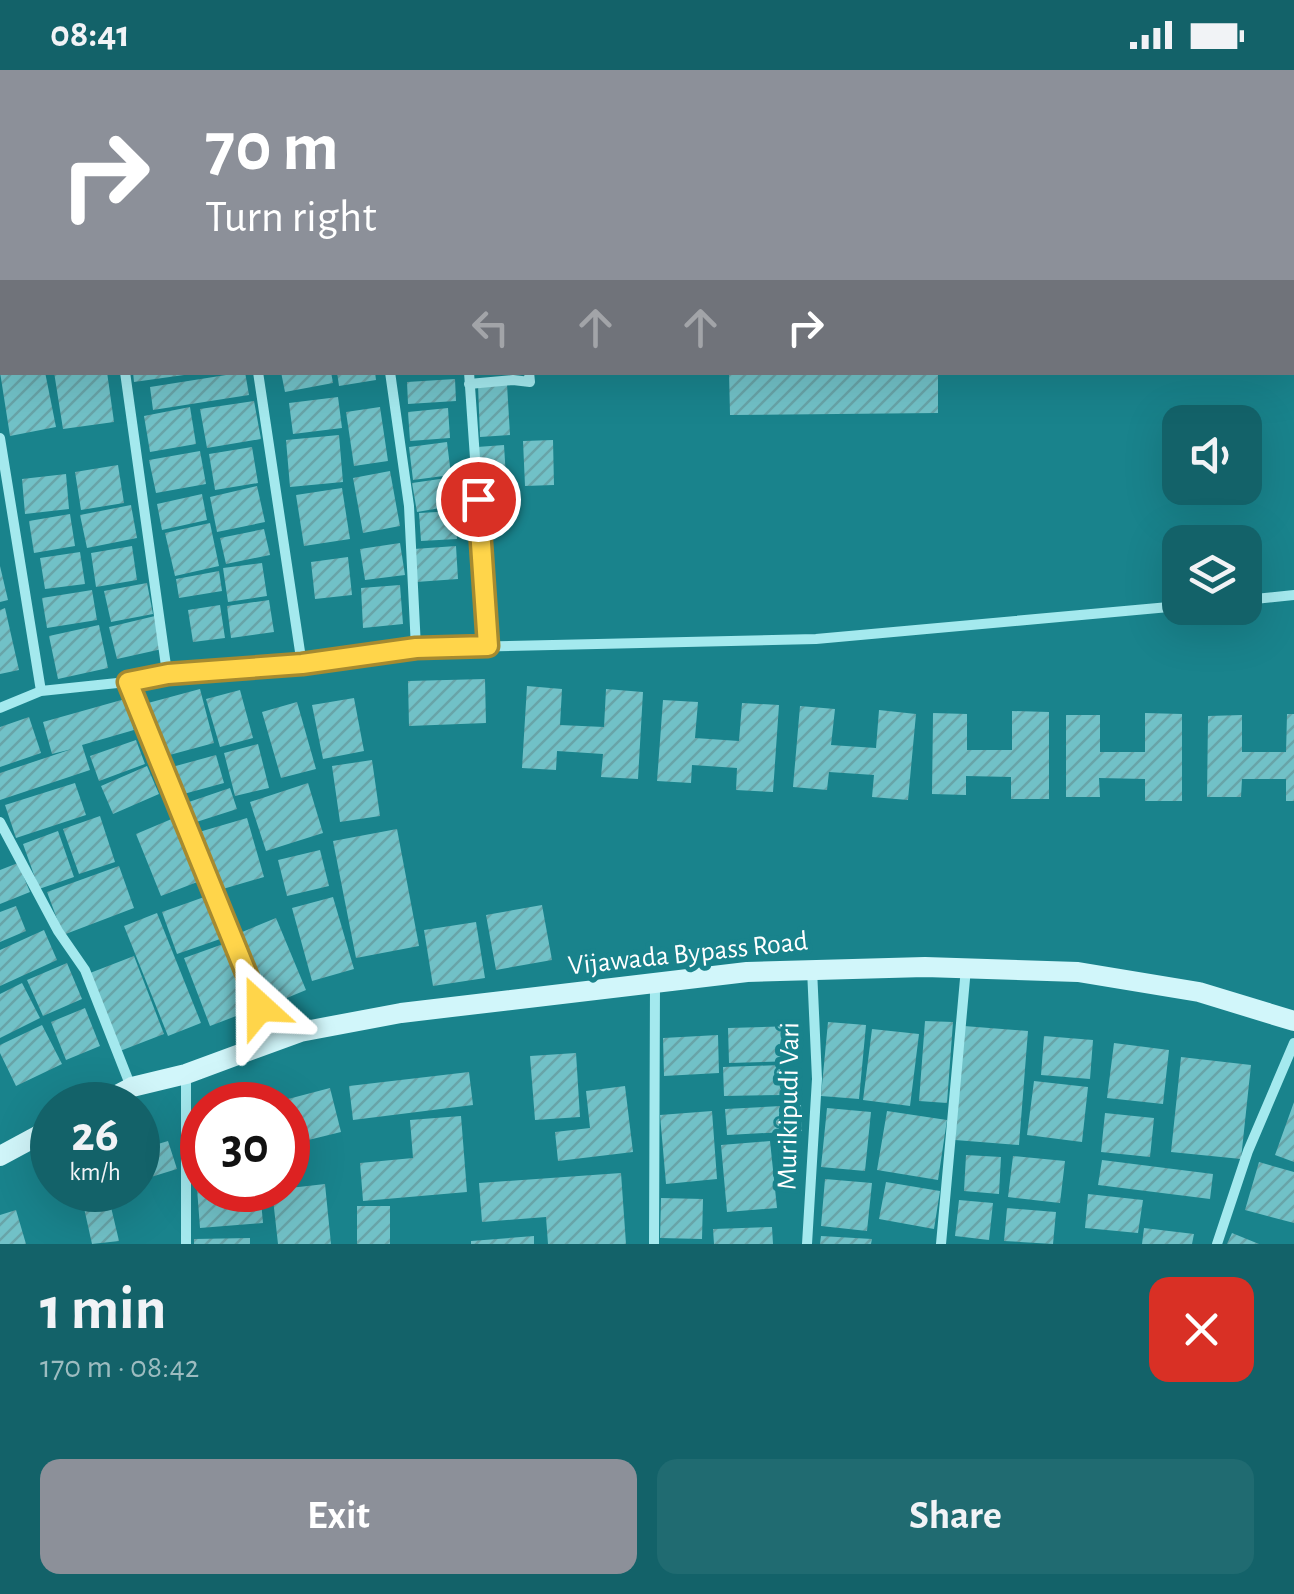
<!DOCTYPE html>
<html lang="en">
<head>
<meta charset="utf-8">
<style>
	:root { --surface:#136269; --page:#206b71; --text:#f1f3f6; --muted:#9dbcc0; --accent:#8c9099 }
	body { margin:0; font-family:"Alegreya Sans",sans-serif; background:var(--page); color:var(--text); height:100vh; display:flex; flex-direction:column; font-size:38px; white-space:nowrap }
	* { box-sizing:border-box; margin:0 }
	p { font-size:32px; color:var(--muted) }
	.icon { flex:none; width:55px; height:55px; fill:none; stroke:currentColor; stroke-width:2; stroke-linecap:round; stroke-linejoin:round }
	.map { position:relative; height:1174px; overflow:hidden }
	.sheet { display:flex; flex-direction:column; background:var(--surface); flex:1 }
	.sheet>* { flex:none }
	.hud { position:absolute; left:0px; top:0px; width:1295px; height:305px; box-shadow:0 10px 40px #0002; background:#8c9099; color:#fff; overflow:hidden }
	.controls { position:absolute; left:1162px; top:335px; display:grid; gap:20px }
	.controls a { display:grid; place-items:center; width:100px; height:100px; border-radius:20px; background:var(--surface); box-shadow:0 10px 40px #0002; font-size:50px }
	.speed { position:absolute; left:30px; top:1012px; display:flex; gap:20px; font-size:50px; font-weight:700; text-align:center }
	.speed>* { display:grid; place-content:center; width:130px; height:130px; border-radius:50%; background:var(--surface); box-shadow:0 10px 40px #0002; line-height:1 }
	.speed small { font-size:25px; font-weight:400 }
	.speed .limit { border:15px solid #d22; background:#fff; color:#111 }
	.pin { position:absolute; display:grid; place-items:center; width:85px; height:85px; color:#fff; margin:-42px; border:5px solid #fff; border-radius:50%; box-shadow:0 2px 10px #0007 }
	.me { position:absolute; width:110px; margin:-55px; rotate:336deg; stroke-linejoin:round; filter:drop-shadow(0 0 8px #0008) }
	.turn { display:flex; align-items:center; gap:35px; height:210px; padding:0 40px; font-size:45px }
	.turn .icon { width:130px; height:130px; stroke-width:2.5 }
	.turn b { display:block; font-size:70px; line-height:85px }
	.lanes { display:flex; align-items:center; height:95px; padding:0 40px; background:#0003; justify-content:center; gap:50px; direction:ltr }
	.lanes .off { opacity:.35 }
	.round { display:grid; place-items:center; flex:none; width:105px; height:105px; border-radius:20px; background:var(--page) }
	.summary { display:flex; align-items:center; justify-content:space-between; height:170px; padding:0 40px }
	h1 { font-size:60px; font-weight:700; line-height:75px }
	.action { display:flex; gap:20px; margin-top:auto; padding:20px 40px }
	.action a { flex:1; height:115px; border-radius:20px; background:var(--accent); color:#fff; font-size:40px; font-weight:700; line-height:115px; text-align:center }
	.action a+a { background:var(--page); color:var(--text) }
	.status { display:flex; justify-content:space-between; align-items:center; height:70px; padding:0 50px; background:var(--surface); direction:ltr }
	.status svg { height:28px; fill:currentColor }
	.map>svg:first-child { display:block }
	.building { fill:url(#building-hatch) }
	.lines { fill:none; stroke-linecap:round; stroke-linejoin:round }
	.street { stroke:#a4e9ee; stroke-width:10 }
	.secondary { stroke:#d1f6fa; stroke-width:20 }
	.route-casing { stroke:#a68a30; stroke-width:25 }
	.route { stroke:#ffd54a; stroke-width:18 }
	.labels { text-anchor:middle; dominant-baseline:central; stroke-width:10; stroke-linejoin:round; paint-order:stroke }
	.street-label { font-size:28px; fill:#fff; stroke:#19838c }
</style>
</head>
<body>
<div class="status"><b>08:41</b><svg viewBox="0 0 49 12"><path d="M0 12V9h3v3zM5 12V6h3v6zM10 12V3h3v9zM15 12V0h3v12zM26 1h20v11H26zM47 4h2v5h-2z"/></svg></div>
<div class="map">
<svg width="1294" height="1174" viewBox="0 0 1294 1174">
	<defs>
		<pattern id="building-hatch" width="6" height="6" patternUnits="userSpaceOnUse" patternTransform="scale(2.5)"><rect width="6" height="6" fill="#71c1c7"/><path d="M-1 1l2-2M0 6l6-6M5 7l2-2" fill="none" stroke="#68a4a8"/></pattern>
	</defs>
	<rect width="100%" height="100%" fill="#19838c"/>
	<!-- building -->
	<path class="building" d="M0,302H45L56,357L10,366Z
		M54,302H107L114,352L63,359Z
		M133,302H184V305L134,312Z
		M245,302L249,325L153,340L150,317Z
		M281,302H331L333,313L285,322Z
		M337,302H375L376,310L339,316Z
		M729,302H938V343L730,345Z
		M455,309L456,331L408,334L407,312Z
		M507,314L510,365L480,367L478,315Z
		M338,327L342,358L293,364L289,333Z
		M254,331L261,369L207,378L200,339Z
		M190,337L196,374L150,382L144,346Z
		M380,337L388,391L354,396L346,342Z
		M448,338L450,368L410,371L408,342Z
		M339,365L343,412L290,417L286,370Z
		M553,370L554,415L525,416L523,371Z
		M447,372L451,405L413,410L409,377Z
		M504,375L508,440L480,441L477,377Z
		M252,377L258,413L215,420L209,384Z
		M200,381L206,414L156,423L149,390Z
		M118,395L124,433L81,440L75,402Z
		M390,401L400,456L363,463L353,408Z
		M66,404L69,439L25,444L22,409Z
		M454,407L458,435L417,442L412,413Z
		M257,416L265,452L217,462L210,427Z
		M342,418L350,469L304,476L296,425Z
		M202,424L207,450L162,460L157,434Z
		M131,435L137,468L87,478L80,445Z
		M455,441L457,469L421,471L419,443Z
		M70,444L75,476L34,483L29,451Z
		M210,453L219,496L175,506L165,463Z
		M264,459L270,485L226,494L220,468Z
		M400,473L405,505L365,510L360,479Z
		M132,476L137,510L96,517L91,483Z
		M456,476L458,509L416,512L414,479Z
		M80,482L85,514L45,519L40,488Z
		M348,487L352,525L315,529L311,492Z
		M262,493L267,526L228,532L223,498Z
		M0,496L8,530L0,532Z
		M219,501L222,521L179,528L176,509Z
		M147,513L153,544L111,552L104,521Z
		M400,515L403,554L363,558L361,518Z
		M92,520L97,550L47,558L42,528Z
		M269,530L274,562L231,568L227,536Z
		M220,535L225,568L193,572L188,540Z
		M5,538L19,600L0,604V540Z
		M155,546L162,579L117,589L109,557Z
		M99,555L108,598L58,609L49,566Z
		M485,609L486,653L409,656L408,611Z
		M527,616L562,619L560,655L604,657L606,619L643,622L638,709L601,707L603,684L557,681L556,700L522,698Z
		M200,619L214,673L162,687L148,633Z
		M240,620L253,668L220,677L206,629Z
		M354,628L364,681L323,689L312,635Z
		M125,629L134,660L82,675L90,700L0,730V703L72,679L52,684L43,652Z
		M663,630L698,632L695,668L739,671L742,633L779,635L773,722L736,720L737,698L692,695L691,713L657,711Z
		M297,632L316,699L281,708L262,642Z
		M800,636L835,639L831,675L876,678L879,640L916,644L908,730L872,727L874,705L829,702L827,720L793,717Z
		M1012,641L1049,642V729H1011V707L966,706V725L932,724L933,643L967,644V680H1012Z
		M1145,643L1182,644V731H1145V709L1099,708L1100,727H1066V645H1100V682H1145Z
		M1287,644H1294V731H1286V709H1242L1241,727H1207L1208,646L1242,645V682H1286Z
		M29,647L41,683L0,697V657Z
		M136,670L145,694L99,711L90,686Z
		M258,674L269,718L235,726L224,683Z
		M216,685L224,713L180,725L172,697Z
		M372,690L380,746L340,752L332,696Z
		M147,696L159,724L113,744L101,716Z
		M75,713L86,745L16,768L5,735Z
		M308,713L323,763L266,781L250,732Z
		M230,718L237,739L190,754L183,734Z
		M100,746L115,792L79,804L63,759Z
		M174,748L200,811L161,826L136,764Z
		M247,748L264,807L216,821L199,762Z
		M397,759L419,876L356,888L333,771Z
		M58,761L74,807L39,819L23,774Z
		M320,780L329,816L287,826L278,790Z
		M18,793L30,822L0,834V800Z
		M119,796L134,838L63,865L47,822Z
		M207,826L223,868L177,884L162,842Z
		M333,827L354,899L312,911L292,838Z
		M542,835L552,890L496,900L486,845Z
		M16,836L26,861L0,872V842Z
		M157,843L201,953L168,966L124,856Z
		M276,848L306,920L265,937L235,865Z
		M476,852L485,908L433,916L424,860Z
		M44,860L57,890L0,916V880Z
		M226,873L252,940L210,956L184,888Z
		M134,886L164,964L120,981L90,903Z
		M67,893L82,929L43,946L27,910Z
		M22,913L40,948L0,968V924Z
		M85,938L100,976L66,990L51,952Z
		M925,951L953,952L947,1033L919,1031Z
		M828,952L866,955L859,1029L821,1026Z
		M42,955L62,994L16,1016L0,983V975Z
		M794,956L795,991L729,993L728,958Z
		M964,956L1028,961L1019,1075L955,1070Z
		M872,959L919,964L910,1036L863,1030Z
		M718,965L719,1003L664,1006L663,968Z
		M1044,966L1093,970L1090,1009L1041,1005Z
		M1114,973L1169,980L1163,1034L1107,1028Z
		M576,983L580,1047L535,1050L530,986Z
		M1181,987L1251,995L1241,1089L1171,1082Z
		M781,995L782,1025L724,1026L723,997Z
		M469,1002L473,1035L353,1050L349,1016Z
		M1034,1011L1088,1017L1082,1072L1027,1065Z
		M625,1016L633,1082L558,1091L555,1062L590,1058L586,1021Z
		M330,1018L341,1062L288,1075V1035L269,1034Z
		M1294,1032V1092L1275,1085Z
		M801,1035L802,1061L727,1065L725,1039Z
		M827,1038L871,1042L865,1101L821,1097Z
		M712,1041L717,1109L666,1114L660,1045Z
		M887,1041L947,1050L938,1110L877,1100Z
		M1105,1043L1154,1048L1150,1087L1101,1082Z
		M461,1046L467,1122L363,1131L360,1093L413,1088L410,1050Z
		M202,1051V1084L198,1085L193,1052Z
		M168,1071L177,1099L138,1111V1080Z
		M770,1071L777,1138L727,1142L721,1075Z
		M966,1085L1001,1087L999,1124L964,1121Z
		M1013,1086L1065,1091L1060,1133L1008,1127Z
		M1102,1090L1213,1104L1210,1129L1098,1115Z
		M1259,1092L1294,1102V1153L1245,1140Z
		M621,1103L626,1174H548L546,1147L482,1152L479,1113Z
		M202,1104V1120H260L263,1153L200,1158L196,1105Z
		M825,1109L872,1113L867,1161L821,1156Z
		M886,1112L940,1121L934,1159L879,1149Z
		M325,1114L331,1174H278L272,1120Z
		M80,1120H107L119,1171L92,1174Z
		M1088,1124L1143,1130L1138,1163L1085,1158Z
		M661,1128L703,1129L702,1169L660,1168Z
		M959,1130L993,1133L989,1170L955,1166Z
		M357,1136H390V1174H357Z
		M1007,1138L1056,1142L1053,1174L1004,1171Z
		M16,1140L26,1174H0V1145Z
		M772,1157L773,1174H714L713,1159Z
		M1144,1158L1194,1164L1192,1174H1142Z
		M1232,1163L1259,1174H1227Z
		M534,1166V1174H471V1171Z
		M821,1166L872,1169L871,1174H820Z
		M250,1168V1174H194V1169Z"/>
	<g class="lines">
		<!-- street -->
		<path class="street" d="M76,0L77,2
			M346,0L347,2
			M459,0V2
			M210,2L222,0
			M530,2V0
			M0,41L2,40
			M125,302L167,603
			M258,302L302,595
			M390,302L409,436L416,578
			M469,302L488,575
			M469,314L513,310L530,312L529,302
			M0,368L41,621
			M1245,530L1294,525
			M127,612L245,904L276,971
			M0,638L41,621L127,612L167,603L302,595L416,578L816,569L1180,536
			M0,752L58,861L85,900L131,1017
			M186,1005V1174
			M654,1174L655,913
			M807,1174L817,1009L812,899
			M941,1174L966,898
			M1217,1174L1248,1081L1294,973"/>
		<!-- secondary -->
		<path class="secondary" d="M98,1035L132,1017L186,1004L300,962L401,943L747,902L925,897L1078,902L1199,922L1294,951
			M0,1086L52,1058"/>
	</g>
	<g class="lines">
		<!-- route casing -->
		<g class="route-casing">
			<path id="route" d="M260,937L128,612L168,604L302,594L416,578L488,576L478,429"/>
		</g>
		<!-- route -->
		<use href="#route" class="route"/>
	</g>
	<g class="labels">
		<!-- street labels -->
		<g class="street-label">
			<text transform="translate(688 884) rotate(-6)">Vijawada Bypass Road</text>
			<text transform="translate(789 1036) rotate(-89)">Murikipudi Vari</text>
		</g>
	</g>
</svg>
<div class="controls">
<a><svg class="icon" aria-label="sound" viewBox="0 0 24 24"><path d="M4 9h4l5-4v14l-5-4H4zM17 9q2 3 0 6"/></svg></a>
<a><svg class="icon" aria-label="layers" viewBox="0 0 24 24"><path d="M12 4l9 5-9 5-9-5zM3 14l9 5 9-5"/></svg></a>
</div>
<div class="speed"><div>26<small>km/h</small></div><div class="limit">30</div></div>
<div class="pin" style="left:478px;top:429px;background:#d93025"><svg class="icon" aria-label="arrive" viewBox="0 0 24 24"><path d="M6 21V4h12l-3 4 3 4H6"/></svg></div>
<svg class="me" style="left:260px;top:937px" viewBox="-20 -20 40 40"><path d="M0-17L14 15 0 8-14 15z" fill="#ffd54a" stroke="#fff" stroke-width="4"/></svg>
<div class="hud">
<div class="turn"><svg class="icon" aria-label="right" viewBox="0 0 24 24"><path d="M7 20v-9h11M14 6l5 5-5 5"/></svg><div><b>70 m</b>Turn right</div></div>
<div class="lanes"><svg class="icon off" aria-label="left" viewBox="0 0 24 24"><path d="M17 20v-9H6M10 6l-5 5 5 5"/></svg><svg class="icon off" aria-label="ahead" viewBox="0 0 24 24"><path d="M12 20V5M6 11l6-6 6 6"/></svg><svg class="icon off" aria-label="ahead" viewBox="0 0 24 24"><path d="M12 20V5M6 11l6-6 6 6"/></svg><svg class="icon" aria-label="right" viewBox="0 0 24 24"><path d="M7 20v-9h11M14 6l5 5-5 5"/></svg></div>
</div>
</div>
<section class="sheet">
<div class="summary"><div><h1>1 min</h1><p>170 m · 08:42</p></div><a class="round" style="background:#d93025;color:#fff"><svg class="icon" aria-label="close" viewBox="0 0 24 24"><path d="M6 6l12 12M18 6L6 18"/></svg></a></div>
<div class="action"><a>Exit</a><a>Share</a></div>
</section>
</body>
</html>
